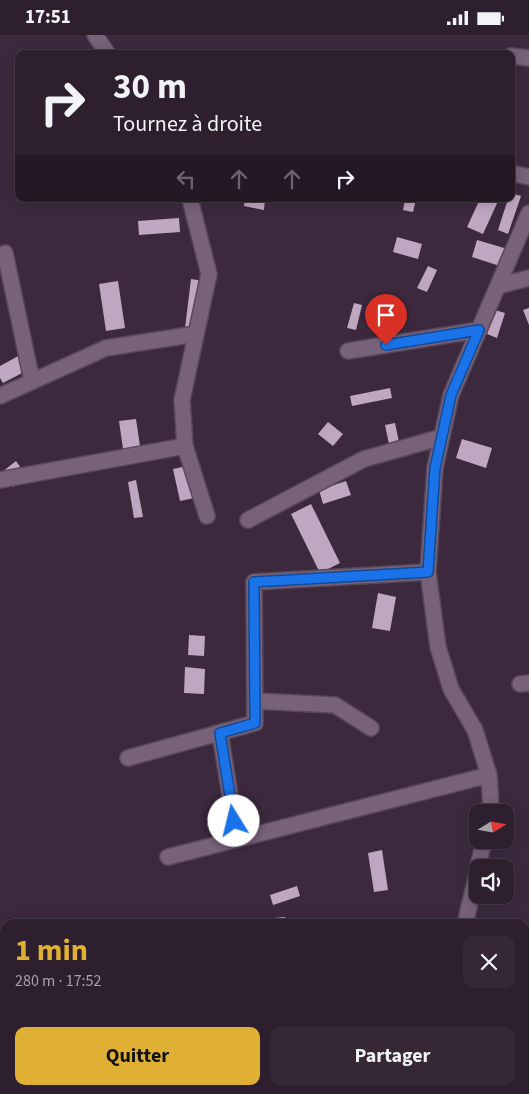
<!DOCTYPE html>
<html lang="fr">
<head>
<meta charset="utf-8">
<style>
	:root { --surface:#2d1f2e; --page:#352736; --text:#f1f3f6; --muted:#a7a2aa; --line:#483d4a; --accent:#dfb034 }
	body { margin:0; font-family:"Source Sans 3",sans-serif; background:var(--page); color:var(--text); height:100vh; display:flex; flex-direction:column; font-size:19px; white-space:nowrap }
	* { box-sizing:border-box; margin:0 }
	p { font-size:16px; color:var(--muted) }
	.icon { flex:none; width:28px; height:28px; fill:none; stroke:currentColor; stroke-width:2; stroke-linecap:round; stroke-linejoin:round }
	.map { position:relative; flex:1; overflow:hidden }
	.panel { position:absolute; left:0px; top:884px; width:530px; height:176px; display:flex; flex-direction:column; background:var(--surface); border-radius:15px 15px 0 0; box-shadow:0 2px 12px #0003,0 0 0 1px var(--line) }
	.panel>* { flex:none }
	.guide { position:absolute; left:15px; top:15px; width:500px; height:152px; border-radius:10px; box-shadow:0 2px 12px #0003,0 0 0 1px var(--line); background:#2d1f2e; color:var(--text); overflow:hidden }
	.needle { width:32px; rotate:79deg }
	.tools { position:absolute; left:469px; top:769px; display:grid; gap:10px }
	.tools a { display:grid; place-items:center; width:45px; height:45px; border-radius:10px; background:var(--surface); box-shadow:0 2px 12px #0003,0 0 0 1px var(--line); font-size:25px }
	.pin { position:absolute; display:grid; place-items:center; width:42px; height:42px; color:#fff; margin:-51px -21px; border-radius:50% 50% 50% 0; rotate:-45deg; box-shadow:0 0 5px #0007 }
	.pin .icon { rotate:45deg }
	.me { position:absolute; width:55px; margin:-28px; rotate:351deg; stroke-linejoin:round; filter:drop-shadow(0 0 4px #0008) }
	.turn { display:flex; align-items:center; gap:18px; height:105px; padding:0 15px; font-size:22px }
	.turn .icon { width:65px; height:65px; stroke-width:2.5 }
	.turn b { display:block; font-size:35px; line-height:42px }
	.lanes { display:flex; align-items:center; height:48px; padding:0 15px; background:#0003; justify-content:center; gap:25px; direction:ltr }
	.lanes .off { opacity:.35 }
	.round { display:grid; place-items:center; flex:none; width:52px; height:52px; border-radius:10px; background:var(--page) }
	.head { display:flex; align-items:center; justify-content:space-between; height:85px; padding:0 15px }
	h1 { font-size:30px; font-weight:700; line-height:38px; color:var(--accent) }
	.primary-button { display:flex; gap:10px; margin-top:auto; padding:10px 15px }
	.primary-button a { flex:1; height:58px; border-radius:10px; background:var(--accent); color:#111; font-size:20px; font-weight:700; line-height:58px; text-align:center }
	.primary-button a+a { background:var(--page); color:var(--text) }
	.status { display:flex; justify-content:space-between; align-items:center; height:35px; padding:0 25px; background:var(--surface); direction:ltr }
	.status svg { height:14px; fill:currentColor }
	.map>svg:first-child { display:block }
	.building { fill:#bfa6c1 }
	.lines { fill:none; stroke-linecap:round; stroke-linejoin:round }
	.street-casing { stroke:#59485a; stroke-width:18 }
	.street { stroke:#78627a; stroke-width:15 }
	.route-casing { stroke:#114b97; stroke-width:12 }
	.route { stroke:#1a73e8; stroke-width:9 }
</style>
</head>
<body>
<div class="status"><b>17:51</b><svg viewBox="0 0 49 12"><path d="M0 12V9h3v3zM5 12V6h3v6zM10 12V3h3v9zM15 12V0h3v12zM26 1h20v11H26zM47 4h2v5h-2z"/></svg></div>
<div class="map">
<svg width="529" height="1059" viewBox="0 0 529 1059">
	<rect width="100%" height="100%" fill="#3c293e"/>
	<!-- building -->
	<path class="building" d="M511,158L521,161L508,199L498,195L508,164H511Z
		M245,164H265L264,175L244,171Z
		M405,164H416L413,177L403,175Z
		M480,164H499L483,199L467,192Z
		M179,183L180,197L139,200L138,186Z
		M397,202L422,209L418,224L393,217Z
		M477,205L514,216L509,234L472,222Z
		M428,231L437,235L427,257L417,253Z
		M191,244L203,246L196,295L185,293Z
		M118,246L125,293L106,296L99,249Z
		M354,268L362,270L356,295L347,293Z
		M529,273V290L523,275Z
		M495,275L505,278L497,303L487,299Z
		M20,320L28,335L3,348L0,343V331Z
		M390,353L392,363L352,371L350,361Z
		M136,384L140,411L123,414L119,386Z
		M328,387L343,399L333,411L318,399Z
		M395,388L400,412L390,414L385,390Z
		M462,404L492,413L486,433L456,423Z
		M16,426L27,442L13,452L2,437Z
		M187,431L194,463L180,466L173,434Z
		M136,445L143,482L134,483L128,447Z
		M346,446L351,460L323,469L319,455Z
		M311,469L340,528L320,538L291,479Z
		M378,558L396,562L390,596L372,593Z
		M189,600L205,601L204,621L188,620Z
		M185,632L205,634L204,659L184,658Z
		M382,815L388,855L374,857L368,818Z
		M297,851L300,861L273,870L270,860Z
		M285,882L287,889H275L274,883Z"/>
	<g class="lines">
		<!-- street casing -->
		<g class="street-casing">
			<path id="street" d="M95,0L108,19
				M511,21L529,23
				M511,138L529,142
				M190,164L209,239L182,365L185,411L207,481
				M5,218L32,346
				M498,251L529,243
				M348,316L479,295
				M0,361L106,313L196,299
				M0,445L185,411
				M248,485L364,424L442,402
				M520,649L529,648
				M255,666L335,670L371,693
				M220,698L237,804
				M128,723L255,688L254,547L428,537
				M490,778L491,773L489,740L475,695L451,654L438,612L428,537L435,433L451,360L529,178
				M168,822L489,740
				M478,832L484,805
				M465,889L478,834
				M525,966L529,965
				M481,1055L482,1059"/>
		</g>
		<!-- street -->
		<use href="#street" class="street"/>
	</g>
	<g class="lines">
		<!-- route casing -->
		<g class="route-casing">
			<path id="route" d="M234,786L220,698L255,688L254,547L428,537L435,433L451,360L479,295L386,310"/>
		</g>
		<!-- route -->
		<use href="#route" class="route"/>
	</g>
</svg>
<div class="tools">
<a><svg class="needle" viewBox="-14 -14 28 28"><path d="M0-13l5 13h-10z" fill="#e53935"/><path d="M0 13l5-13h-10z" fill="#a7a2aa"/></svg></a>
<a><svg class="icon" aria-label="sound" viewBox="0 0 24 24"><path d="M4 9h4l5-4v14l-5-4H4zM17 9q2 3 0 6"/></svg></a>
</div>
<div class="pin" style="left:386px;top:310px;background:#d93025"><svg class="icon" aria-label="arrive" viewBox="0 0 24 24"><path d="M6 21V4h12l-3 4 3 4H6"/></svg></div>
<svg class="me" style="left:234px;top:786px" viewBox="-20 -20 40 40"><circle r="19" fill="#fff"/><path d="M0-13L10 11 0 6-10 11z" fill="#1a73e8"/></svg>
<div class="guide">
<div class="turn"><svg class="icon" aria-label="right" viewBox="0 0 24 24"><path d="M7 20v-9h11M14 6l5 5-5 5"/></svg><div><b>30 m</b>Tournez à droite</div></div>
<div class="lanes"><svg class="icon off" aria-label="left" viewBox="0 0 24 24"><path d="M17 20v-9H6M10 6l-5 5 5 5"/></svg><svg class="icon off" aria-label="ahead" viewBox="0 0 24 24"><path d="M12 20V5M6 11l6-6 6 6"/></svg><svg class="icon off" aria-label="ahead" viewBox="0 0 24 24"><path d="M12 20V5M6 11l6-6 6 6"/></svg><svg class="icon" aria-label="right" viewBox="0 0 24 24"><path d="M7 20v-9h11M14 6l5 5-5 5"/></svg></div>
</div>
<section class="panel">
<div class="head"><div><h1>1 min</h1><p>280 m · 17:52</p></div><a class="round"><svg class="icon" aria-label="close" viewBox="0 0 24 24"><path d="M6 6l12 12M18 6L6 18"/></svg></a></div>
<div class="primary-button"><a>Quitter</a><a>Partager</a></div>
</section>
</div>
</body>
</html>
